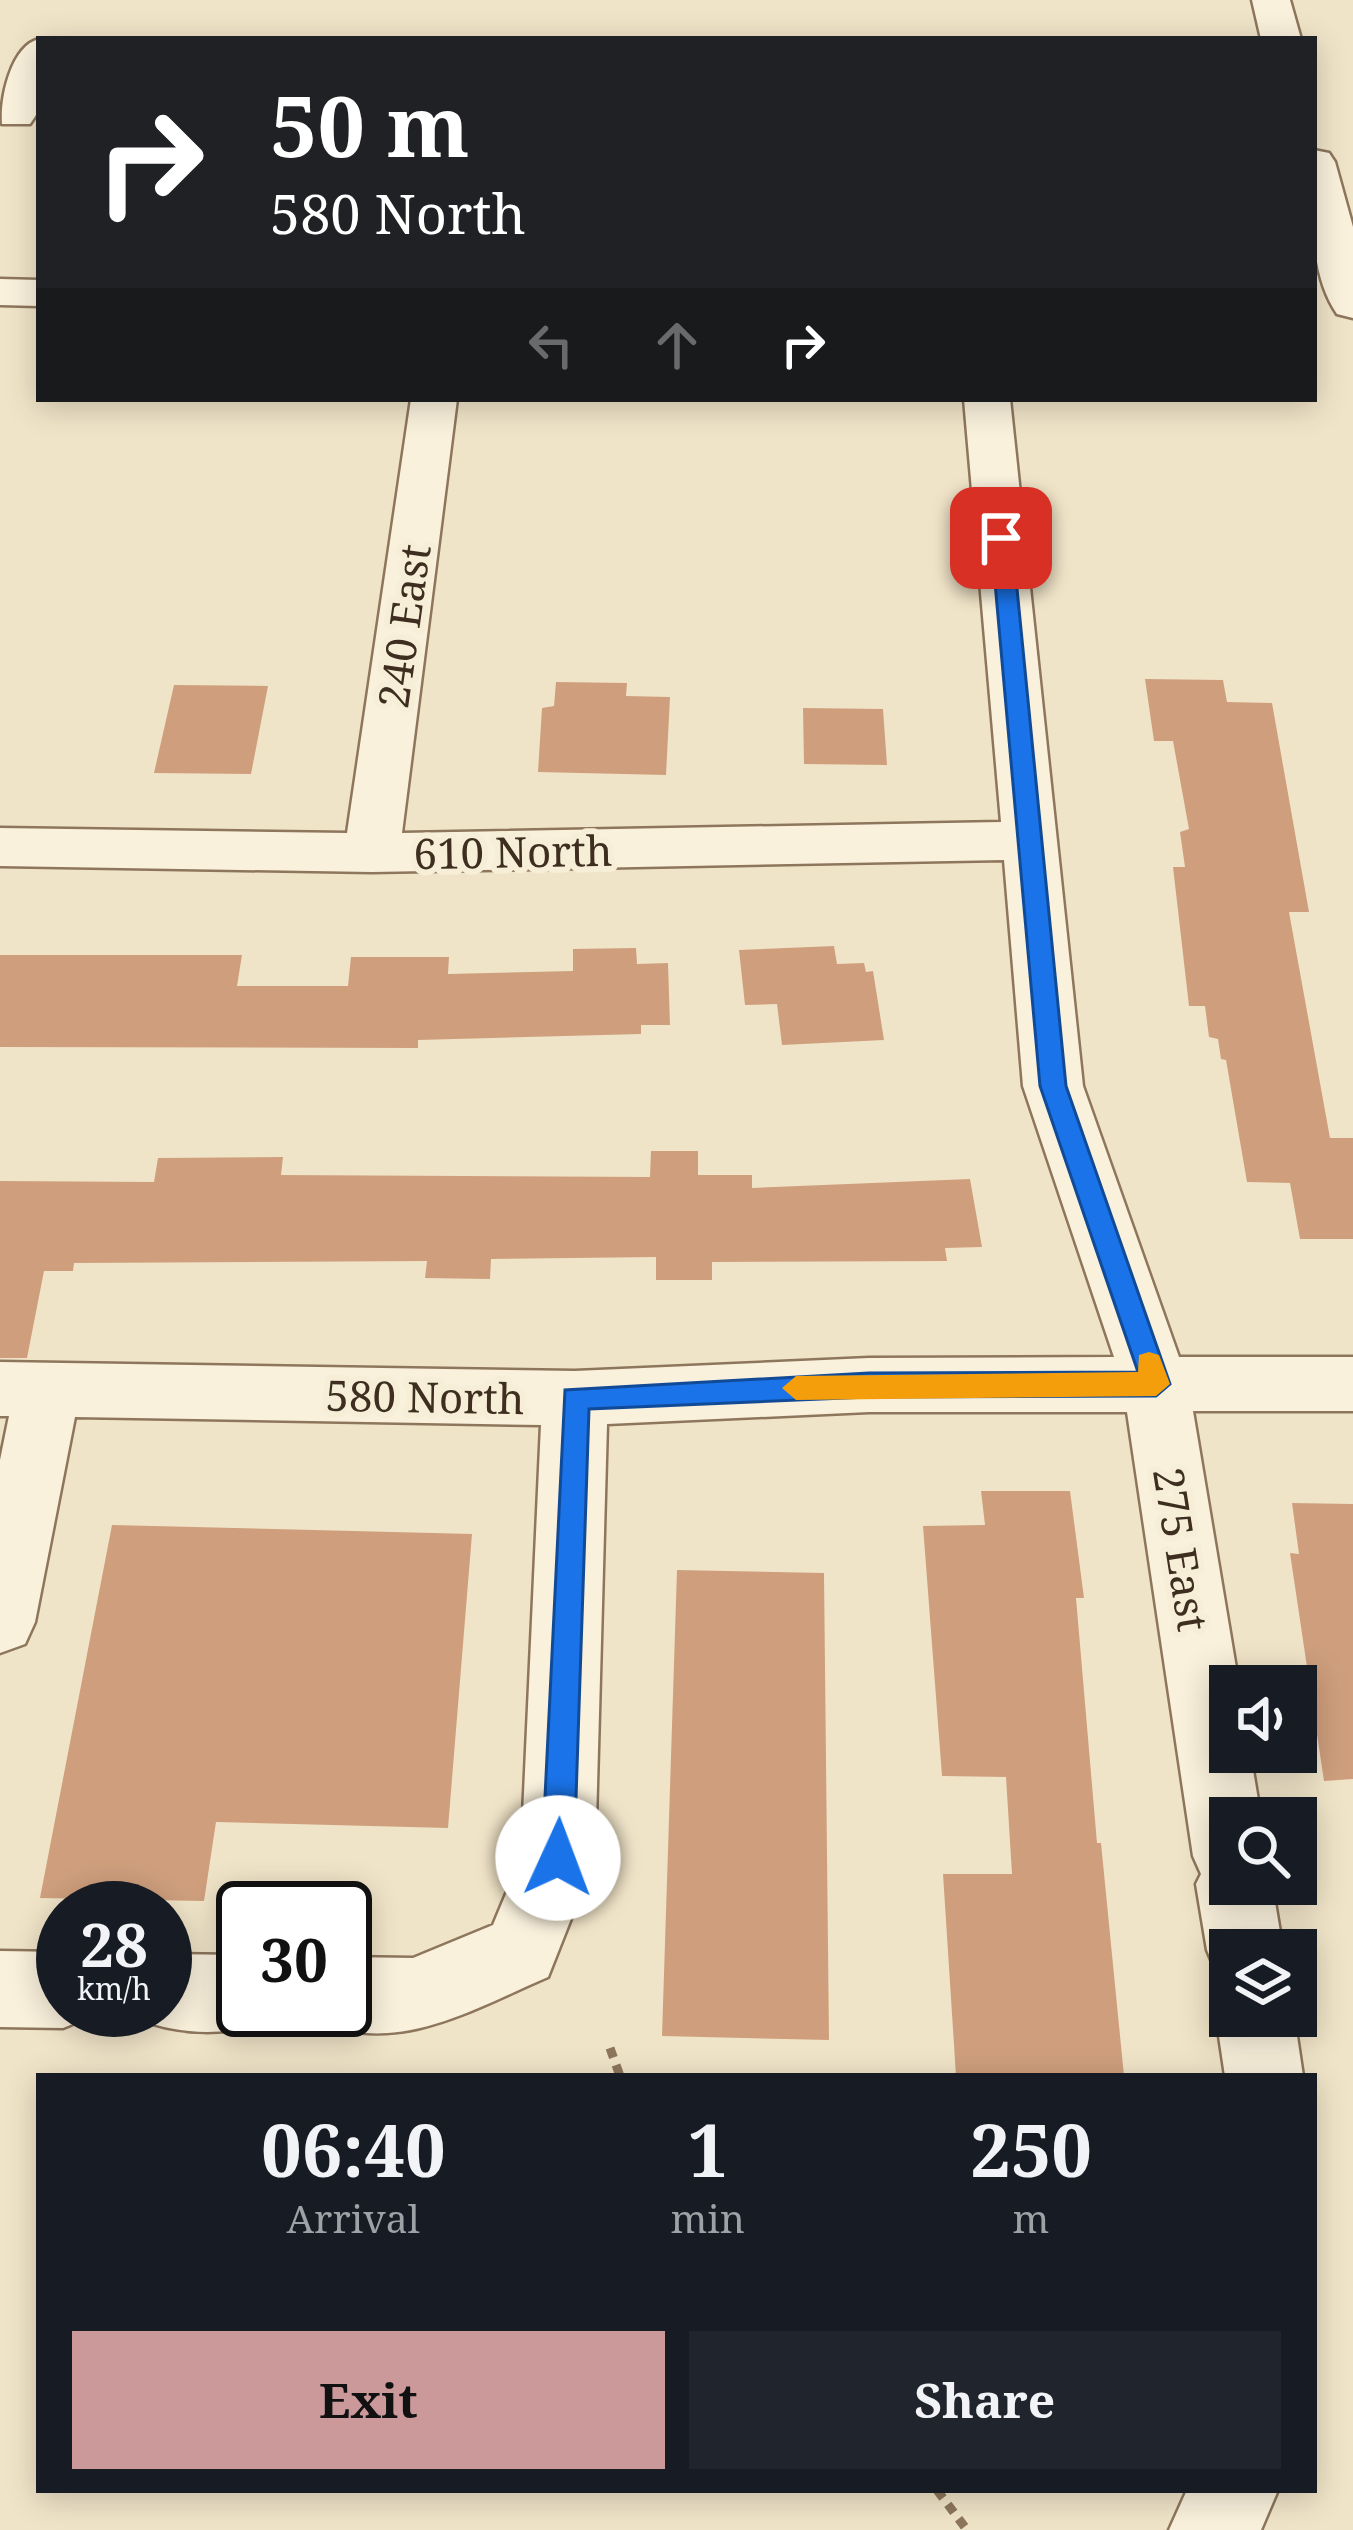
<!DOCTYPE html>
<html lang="en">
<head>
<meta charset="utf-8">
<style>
	:root { --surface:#171b24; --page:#20242c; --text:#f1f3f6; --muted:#9ea1a6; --accent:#cc999b }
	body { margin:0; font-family:"Noto Serif",serif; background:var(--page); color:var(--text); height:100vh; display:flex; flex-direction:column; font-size:45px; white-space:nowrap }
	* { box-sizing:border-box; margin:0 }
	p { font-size:39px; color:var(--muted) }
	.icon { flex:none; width:66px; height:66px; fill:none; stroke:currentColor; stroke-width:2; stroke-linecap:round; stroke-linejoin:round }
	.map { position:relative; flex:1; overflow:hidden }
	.details { position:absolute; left:36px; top:2073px; width:1281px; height:420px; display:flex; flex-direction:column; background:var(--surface); border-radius:0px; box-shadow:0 6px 30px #0003 }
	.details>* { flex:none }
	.guide { position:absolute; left:36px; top:36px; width:1281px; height:366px; border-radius:0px; box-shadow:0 6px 30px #0003; background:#202124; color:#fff; overflow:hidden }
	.controls { position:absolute; left:1209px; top:1665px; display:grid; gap:24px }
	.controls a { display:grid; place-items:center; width:108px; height:108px; border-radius:0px; background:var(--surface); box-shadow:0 6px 30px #0003; font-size:60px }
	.speed { position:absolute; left:36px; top:1881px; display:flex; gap:24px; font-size:60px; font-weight:700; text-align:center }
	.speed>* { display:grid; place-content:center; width:156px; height:156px; border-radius:50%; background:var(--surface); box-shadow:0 6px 30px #0003; line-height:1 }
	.speed small { font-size:30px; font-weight:400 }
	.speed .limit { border:6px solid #111; border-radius:18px; background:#fff; color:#111 }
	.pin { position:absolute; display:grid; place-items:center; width:102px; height:102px; color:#fff; margin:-51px; border-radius:24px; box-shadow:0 6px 18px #0006 }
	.me { position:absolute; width:132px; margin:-66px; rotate:2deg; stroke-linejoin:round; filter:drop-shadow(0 0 9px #0008) }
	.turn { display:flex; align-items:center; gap:42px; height:252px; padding:0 36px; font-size:54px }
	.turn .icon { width:156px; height:156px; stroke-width:2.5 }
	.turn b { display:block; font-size:84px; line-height:102px }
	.lanes { display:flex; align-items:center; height:114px; padding:0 36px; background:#0003; justify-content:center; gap:60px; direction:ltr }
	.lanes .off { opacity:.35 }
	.eta { display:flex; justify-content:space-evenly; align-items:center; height:204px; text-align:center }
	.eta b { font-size:72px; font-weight:700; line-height:84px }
	.primary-button { display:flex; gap:24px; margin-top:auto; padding:24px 36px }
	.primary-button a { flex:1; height:138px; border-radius:0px; background:var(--accent); color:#111; font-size:48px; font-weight:700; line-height:138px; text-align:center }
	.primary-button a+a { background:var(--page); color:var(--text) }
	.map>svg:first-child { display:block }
	.building { fill:#cf9f7d }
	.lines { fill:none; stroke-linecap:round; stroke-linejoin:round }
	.minor-casing { stroke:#8d765c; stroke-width:5 }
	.path { stroke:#8d765c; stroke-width:9; stroke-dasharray:10 8; stroke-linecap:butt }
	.minor { fill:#faf1dc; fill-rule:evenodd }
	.route { fill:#1a73e8; stroke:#114b97; stroke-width:3 }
	.slow { fill:#f59e0b }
	.labels { text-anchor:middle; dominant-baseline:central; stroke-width:12; stroke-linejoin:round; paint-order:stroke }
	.street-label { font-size:42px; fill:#3d2e20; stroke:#f7eed8 }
</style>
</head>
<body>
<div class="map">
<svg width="1353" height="2530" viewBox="0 0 1353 2530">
	<rect width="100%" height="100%" fill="#f0e4c8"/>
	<!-- building -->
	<path class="building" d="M1145,679L1223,680L1227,702L1272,703L1309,912H1289L1330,1138H1353V1239H1300L1290,1183L1247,1182L1226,1060L1221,1059L1218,1039L1209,1037L1205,1006H1189L1173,867H1185L1180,832L1189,829L1173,741H1154Z
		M556,682L627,683L626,696L670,697L666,775L538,772L542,708L554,706Z
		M174,685L268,686L251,774L154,773Z
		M803,708L883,709L887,765L804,764Z
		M834,946L837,964L864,963L866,972L873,971L884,1040L782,1045L777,1004L745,1005L739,950Z
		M636,948L637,964L668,963L670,1025H641V1034L418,1040V1048L0,1047V955H242L237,986H348L351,957H449L448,974L573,971V949Z
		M651,1151H698V1175H752V1188L970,1179L982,1247L945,1248L947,1261L712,1262V1280H656V1257L491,1259L490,1279L425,1278L427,1261L74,1263L73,1271H44L27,1358H0V1181L154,1182L158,1158L283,1157L281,1175L650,1177Z
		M981,1491H1070L1084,1598H1076L1097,1843H1101L1124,2076H956L943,1874H1012L1006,1777L942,1776L923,1526L985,1525Z
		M1292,1503L1353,1504V1779L1324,1781L1290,1553L1299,1554Z
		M112,1525L472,1534L448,1828L216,1822L204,1901L40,1898Z
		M677,1570L824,1573L829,2040L662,2036Z"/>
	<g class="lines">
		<!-- minor casing -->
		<g class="minor-casing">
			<path id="minor" d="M1252,0H1290L1301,39H1261Z
				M39,39L36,115L30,124H2C0,98 11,46 39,39Z
				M1314,150L1329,153L1335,162L1353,227V318L1337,314C1306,269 1314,202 1314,150Z
				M0,279L39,280V306L0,305Z
				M411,399H457L402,833L1001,822L964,399H1010L1083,1086L1179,1357H1353V1411H1193L1239,1686H1230V1752H1250L1261,1818H1230V1884H1272L1283,1950H1230V1981L1218,1976L1207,1950L1196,1884L1201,1874L1193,1856L1127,1412H869L607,1424L595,1858L548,1977C473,2009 400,2055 318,2022L313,2010H345V1957L413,1958L493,1925L521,1858L541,1425L75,1417L35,1622L25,1644L0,1653V1460L9,1416H0V1362L575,1371L869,1358L1114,1357L1023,1086L1004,860L372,872L0,866V828L347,833Z
				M0,1951L63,1952V2010H93L90,2017L63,2028L0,2027Z
				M165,1954L243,1955V2010H274L270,2020C229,2037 179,2035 138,2019L134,2010H165Z
				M1230,1988V2016H1294L1303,2076H1225L1216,2016Z
				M1187,2490H1278L1261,2530H1169Z"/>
		</g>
		<!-- path -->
		<path class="path" d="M610,2048L620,2076
			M937,2490L967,2530"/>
		<!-- minor -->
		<use href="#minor" class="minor"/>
	</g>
	<!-- route -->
	<path class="route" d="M1001,532L1012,538L1066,1086L1170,1384L1156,1396L869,1397L589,1409L574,1858L569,1869L558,1873L547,1869L542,1858L565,1390L869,1373L1138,1372L1040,1086L991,538Z"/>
	<!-- slow -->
	<path class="slow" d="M1149,1352L1159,1355L1170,1384L1156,1396L796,1400L782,1388L796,1376L1138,1372L1139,1355Z"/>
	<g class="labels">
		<!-- street labels -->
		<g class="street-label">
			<text transform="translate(403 626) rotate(-82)">240 East</text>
			<text transform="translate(513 851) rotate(-1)">610 North</text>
			<text transform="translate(425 1396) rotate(1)">580 North</text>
			<text transform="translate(1182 1549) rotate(81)">275 East</text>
		</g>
	</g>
</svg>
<div class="controls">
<a><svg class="icon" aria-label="sound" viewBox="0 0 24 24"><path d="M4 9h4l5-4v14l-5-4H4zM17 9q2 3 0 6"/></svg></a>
<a><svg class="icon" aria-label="search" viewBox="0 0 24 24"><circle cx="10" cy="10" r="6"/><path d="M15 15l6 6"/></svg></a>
<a><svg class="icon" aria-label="layers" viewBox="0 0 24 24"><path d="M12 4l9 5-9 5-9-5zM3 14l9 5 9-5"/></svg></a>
</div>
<div class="speed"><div>28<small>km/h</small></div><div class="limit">30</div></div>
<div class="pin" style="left:1001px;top:538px;background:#d93025"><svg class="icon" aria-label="arrive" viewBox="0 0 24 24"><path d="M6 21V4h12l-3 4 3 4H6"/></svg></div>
<svg class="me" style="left:558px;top:1858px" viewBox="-20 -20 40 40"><circle r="19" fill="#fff"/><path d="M0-13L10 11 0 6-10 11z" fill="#1a73e8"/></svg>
<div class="guide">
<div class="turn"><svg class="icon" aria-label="right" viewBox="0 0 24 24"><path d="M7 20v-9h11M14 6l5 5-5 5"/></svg><div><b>50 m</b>580 North</div></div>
<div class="lanes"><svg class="icon off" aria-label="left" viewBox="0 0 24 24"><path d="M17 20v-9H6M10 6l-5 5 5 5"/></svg><svg class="icon off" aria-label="ahead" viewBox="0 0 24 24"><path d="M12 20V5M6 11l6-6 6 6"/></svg><svg class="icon" aria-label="right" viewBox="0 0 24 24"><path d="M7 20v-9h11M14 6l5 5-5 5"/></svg></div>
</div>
<section class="details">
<div class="eta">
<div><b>06:40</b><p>Arrival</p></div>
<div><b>1</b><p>min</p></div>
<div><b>250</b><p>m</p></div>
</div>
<div class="primary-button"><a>Exit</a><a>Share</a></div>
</section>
</div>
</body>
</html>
